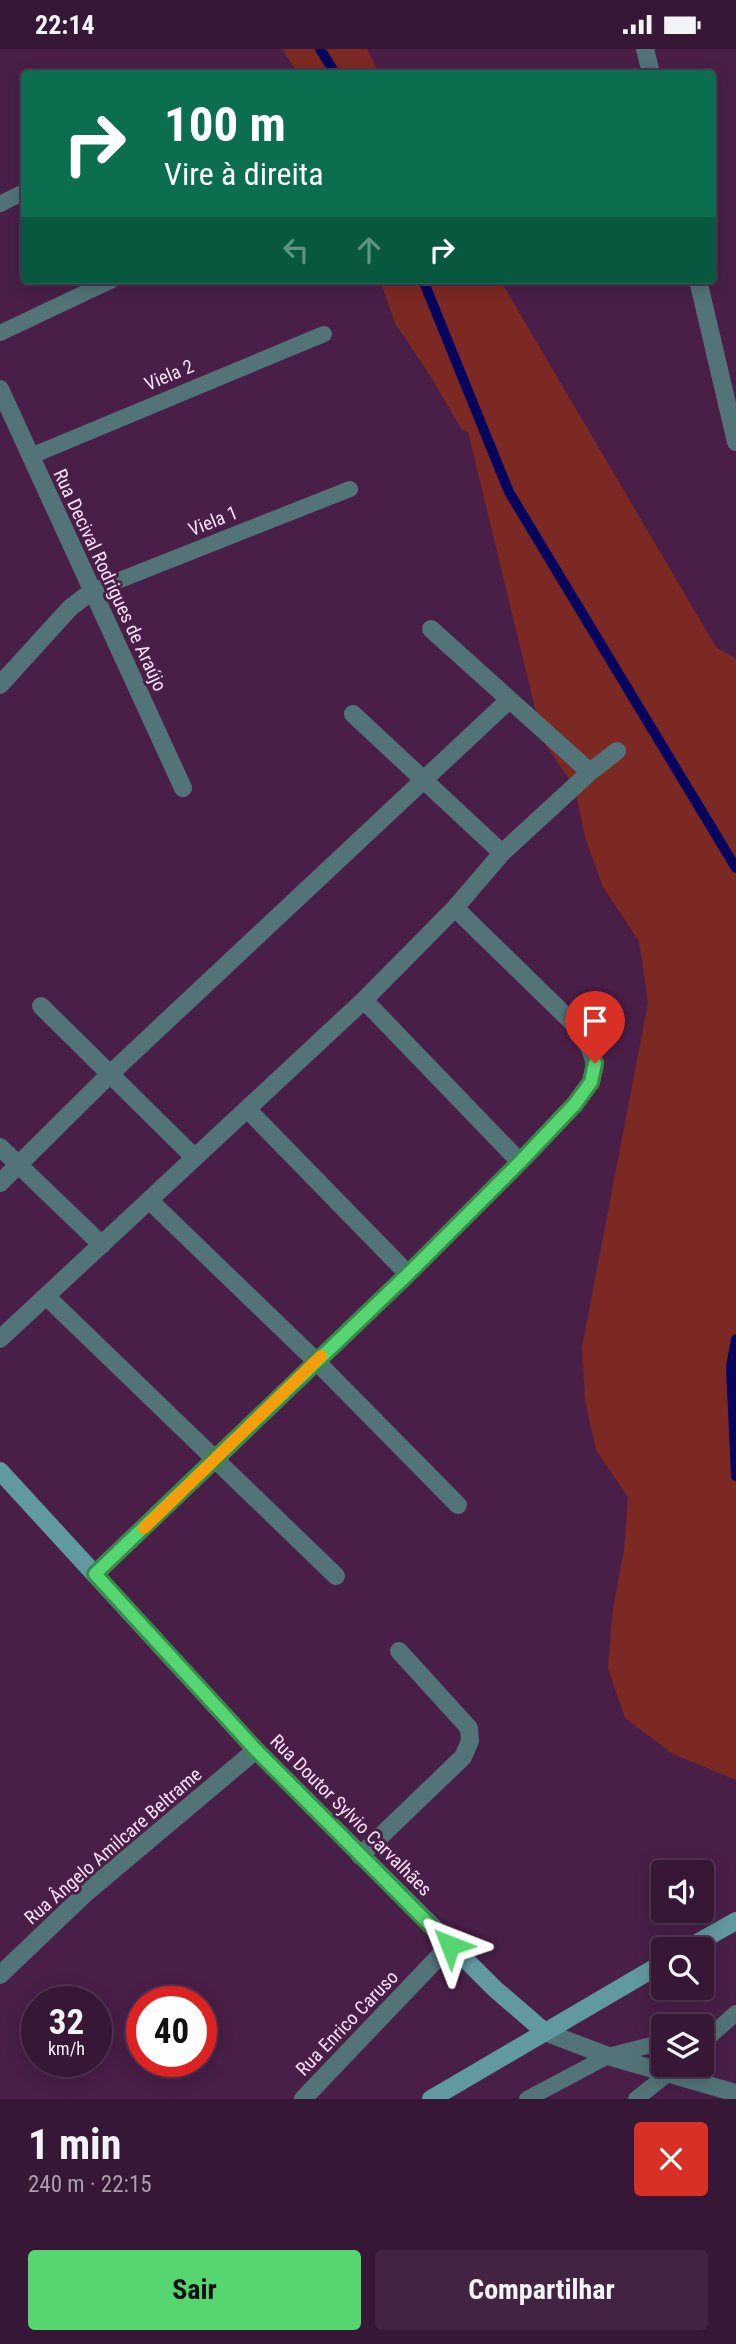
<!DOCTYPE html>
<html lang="pt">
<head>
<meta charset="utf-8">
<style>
	:root { --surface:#371736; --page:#422442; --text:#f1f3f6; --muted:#aa9fad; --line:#513651; --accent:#56d671 }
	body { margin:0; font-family:"Roboto Condensed",sans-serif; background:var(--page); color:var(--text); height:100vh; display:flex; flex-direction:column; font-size:26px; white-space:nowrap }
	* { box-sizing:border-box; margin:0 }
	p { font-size:23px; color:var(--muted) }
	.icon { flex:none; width:38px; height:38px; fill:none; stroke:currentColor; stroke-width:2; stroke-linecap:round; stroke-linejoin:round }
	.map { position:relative; height:2050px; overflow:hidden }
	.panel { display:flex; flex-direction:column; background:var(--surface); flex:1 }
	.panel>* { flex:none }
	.hud { position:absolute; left:21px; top:21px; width:695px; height:214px; border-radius:7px; box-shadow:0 4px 18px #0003,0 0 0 2px var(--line); background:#0b6e4f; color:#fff; overflow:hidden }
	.fabs { position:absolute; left:651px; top:1811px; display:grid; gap:14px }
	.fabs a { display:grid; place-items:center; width:63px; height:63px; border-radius:7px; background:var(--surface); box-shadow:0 4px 18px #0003,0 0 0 2px var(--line); font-size:35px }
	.speed { position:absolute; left:21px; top:1937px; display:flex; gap:14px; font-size:35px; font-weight:700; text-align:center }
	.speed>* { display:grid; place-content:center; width:91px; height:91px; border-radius:50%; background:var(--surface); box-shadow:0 4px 18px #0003,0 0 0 2px var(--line); line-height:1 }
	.speed small { font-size:18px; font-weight:400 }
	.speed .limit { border:10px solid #d22; background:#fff; color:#111 }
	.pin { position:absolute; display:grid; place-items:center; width:60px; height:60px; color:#fff; margin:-72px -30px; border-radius:50% 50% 50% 0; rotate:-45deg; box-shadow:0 0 7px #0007 }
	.pin .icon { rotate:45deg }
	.me { position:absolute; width:77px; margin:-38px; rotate:315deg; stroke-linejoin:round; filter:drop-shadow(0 0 5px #0008) }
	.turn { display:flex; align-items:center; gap:24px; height:147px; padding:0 28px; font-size:32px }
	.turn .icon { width:91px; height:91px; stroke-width:2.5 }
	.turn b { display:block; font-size:49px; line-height:60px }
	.lanes { display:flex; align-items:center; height:66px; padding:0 28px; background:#0003; justify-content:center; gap:35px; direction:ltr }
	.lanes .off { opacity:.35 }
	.round { display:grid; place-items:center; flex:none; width:74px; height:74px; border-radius:7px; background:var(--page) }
	.head { display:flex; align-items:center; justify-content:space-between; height:119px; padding:0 28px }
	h1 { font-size:42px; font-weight:700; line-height:52px }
	.action { display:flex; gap:14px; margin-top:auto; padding:14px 28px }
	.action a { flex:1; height:80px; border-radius:7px; background:var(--accent); color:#111; font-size:28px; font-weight:700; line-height:80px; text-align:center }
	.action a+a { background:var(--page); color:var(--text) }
	.status { display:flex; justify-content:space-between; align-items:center; height:49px; padding:0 35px; background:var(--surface); direction:ltr }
	.status svg { height:19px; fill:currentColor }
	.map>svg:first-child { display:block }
	.green { fill:#7d2923 }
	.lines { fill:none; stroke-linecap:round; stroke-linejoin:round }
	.stream { stroke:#07045d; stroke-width:10 }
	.lane { stroke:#527479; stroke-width:16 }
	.street { stroke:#527479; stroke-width:18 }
	.secondary { stroke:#6199a1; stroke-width:18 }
	.route-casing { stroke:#388b49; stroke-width:18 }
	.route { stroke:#56d671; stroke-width:12 }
	.slow { stroke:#f59e0b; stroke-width:12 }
	.labels { text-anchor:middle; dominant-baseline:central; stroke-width:6; stroke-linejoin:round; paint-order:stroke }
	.street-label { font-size:19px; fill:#fbe0f9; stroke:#491f48 }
</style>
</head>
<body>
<div class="status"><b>22:14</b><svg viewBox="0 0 49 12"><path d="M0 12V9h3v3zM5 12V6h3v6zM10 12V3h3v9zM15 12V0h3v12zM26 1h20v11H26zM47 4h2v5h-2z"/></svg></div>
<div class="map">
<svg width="736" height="2050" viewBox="0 0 736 2050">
	<rect width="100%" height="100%" fill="#491f48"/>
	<!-- green -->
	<path class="green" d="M282,0H367L379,24H298Z
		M380,231H500L716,598L736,610V1731L673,1705L625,1669L608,1619L613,1559L624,1501L628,1448L596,1401L585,1352L582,1298L648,954L639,892L603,838L585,788L575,739L543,692L468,383L462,381L431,328L395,274Z"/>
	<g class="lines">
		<!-- stream -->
		<path class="stream" d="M320,0L335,24
			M423,231L509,443L736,819
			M736,1290L731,1318L736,1427"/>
		<!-- lane -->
		<path class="lane" d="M0,155L24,143
			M0,284L112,231
			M31,407L324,285
			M92,542L350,440
			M702,1994L736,1964
			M527,2050L608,2007L663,1993
			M636,2050L679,2016"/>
		<!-- street -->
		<path class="street" d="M645,0L651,24
			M698,231L736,393
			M0,340L183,739
			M431,580L590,723
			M0,636L70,559L92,542
			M353,665L502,804
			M364,951L520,1113
			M41,957L195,1109
			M247,1060L408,1225
			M0,1098L102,1196
			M0,1134L110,1025L509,651
			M149,1151L316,1312L458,1456
			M47,1248L336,1527
			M0,1290L364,951L455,859L502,804L590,723L617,702
			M95,1525L408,1225L520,1113L575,1055L591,1033L595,1015L590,999L575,976L455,859
			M360,1807L463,1708L470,1692L469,1679L399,1602
			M0,1926L87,1843L256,1701
			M545,1983L608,2007L736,2044
			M303,2050L450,1896"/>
		<!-- secondary -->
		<path class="secondary" d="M0,1422L256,1701L495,1940L545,1983
			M686,1900L736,1872
			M431,2050L663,1914"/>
	</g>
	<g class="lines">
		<!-- route casing -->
		<g class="route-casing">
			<path id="route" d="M450,1896L256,1701L95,1525L408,1225L520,1113L575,1055L591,1033L595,1014"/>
		</g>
		<!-- route -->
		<use href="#route" class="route"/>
		<!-- slow -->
		<path class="slow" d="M144,1479L321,1307"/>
	</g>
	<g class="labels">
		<!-- street labels -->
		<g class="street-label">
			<text transform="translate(169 326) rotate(-23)">Viela 2</text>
			<text transform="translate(213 472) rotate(-22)">Viela 1</text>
			<text transform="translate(110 531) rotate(65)">Rua Decival Rodrigues de Araújo</text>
			<text transform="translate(351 1766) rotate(45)">Rua Doutor Sylvio Carvalhães</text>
			<text transform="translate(113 1797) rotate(-41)">Rua Ângelo Amilcare Beltrame</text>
			<text transform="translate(347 1974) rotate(-46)">Rua Enrico Caruso</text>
		</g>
	</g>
</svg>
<div class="fabs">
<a><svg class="icon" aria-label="sound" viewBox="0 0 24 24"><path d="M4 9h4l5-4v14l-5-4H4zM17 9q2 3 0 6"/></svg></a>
<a><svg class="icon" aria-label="search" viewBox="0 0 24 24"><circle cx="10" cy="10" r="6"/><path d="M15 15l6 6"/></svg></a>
<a><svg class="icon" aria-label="layers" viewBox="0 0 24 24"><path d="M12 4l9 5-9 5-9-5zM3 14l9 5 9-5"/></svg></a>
</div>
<div class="speed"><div>32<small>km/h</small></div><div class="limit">40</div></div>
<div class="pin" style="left:595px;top:1014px;background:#d93025"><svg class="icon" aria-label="arrive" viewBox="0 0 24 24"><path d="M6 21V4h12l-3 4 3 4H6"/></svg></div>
<svg class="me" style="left:450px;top:1896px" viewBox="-20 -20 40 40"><path d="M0-17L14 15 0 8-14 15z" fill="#56d671" stroke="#fff" stroke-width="4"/></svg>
<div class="hud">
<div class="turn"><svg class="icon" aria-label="right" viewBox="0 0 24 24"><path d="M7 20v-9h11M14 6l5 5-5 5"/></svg><div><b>100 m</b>Vire à direita</div></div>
<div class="lanes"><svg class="icon off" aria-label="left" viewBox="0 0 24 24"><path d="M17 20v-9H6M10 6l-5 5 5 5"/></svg><svg class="icon off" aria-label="ahead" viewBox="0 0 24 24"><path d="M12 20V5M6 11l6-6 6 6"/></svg><svg class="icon" aria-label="right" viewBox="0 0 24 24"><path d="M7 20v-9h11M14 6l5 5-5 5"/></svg></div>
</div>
</div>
<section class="panel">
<div class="head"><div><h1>1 min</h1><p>240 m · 22:15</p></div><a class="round" style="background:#d93025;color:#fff"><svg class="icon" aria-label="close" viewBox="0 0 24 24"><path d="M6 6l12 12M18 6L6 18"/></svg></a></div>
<div class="action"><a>Sair</a><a>Compartilhar</a></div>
</section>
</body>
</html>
